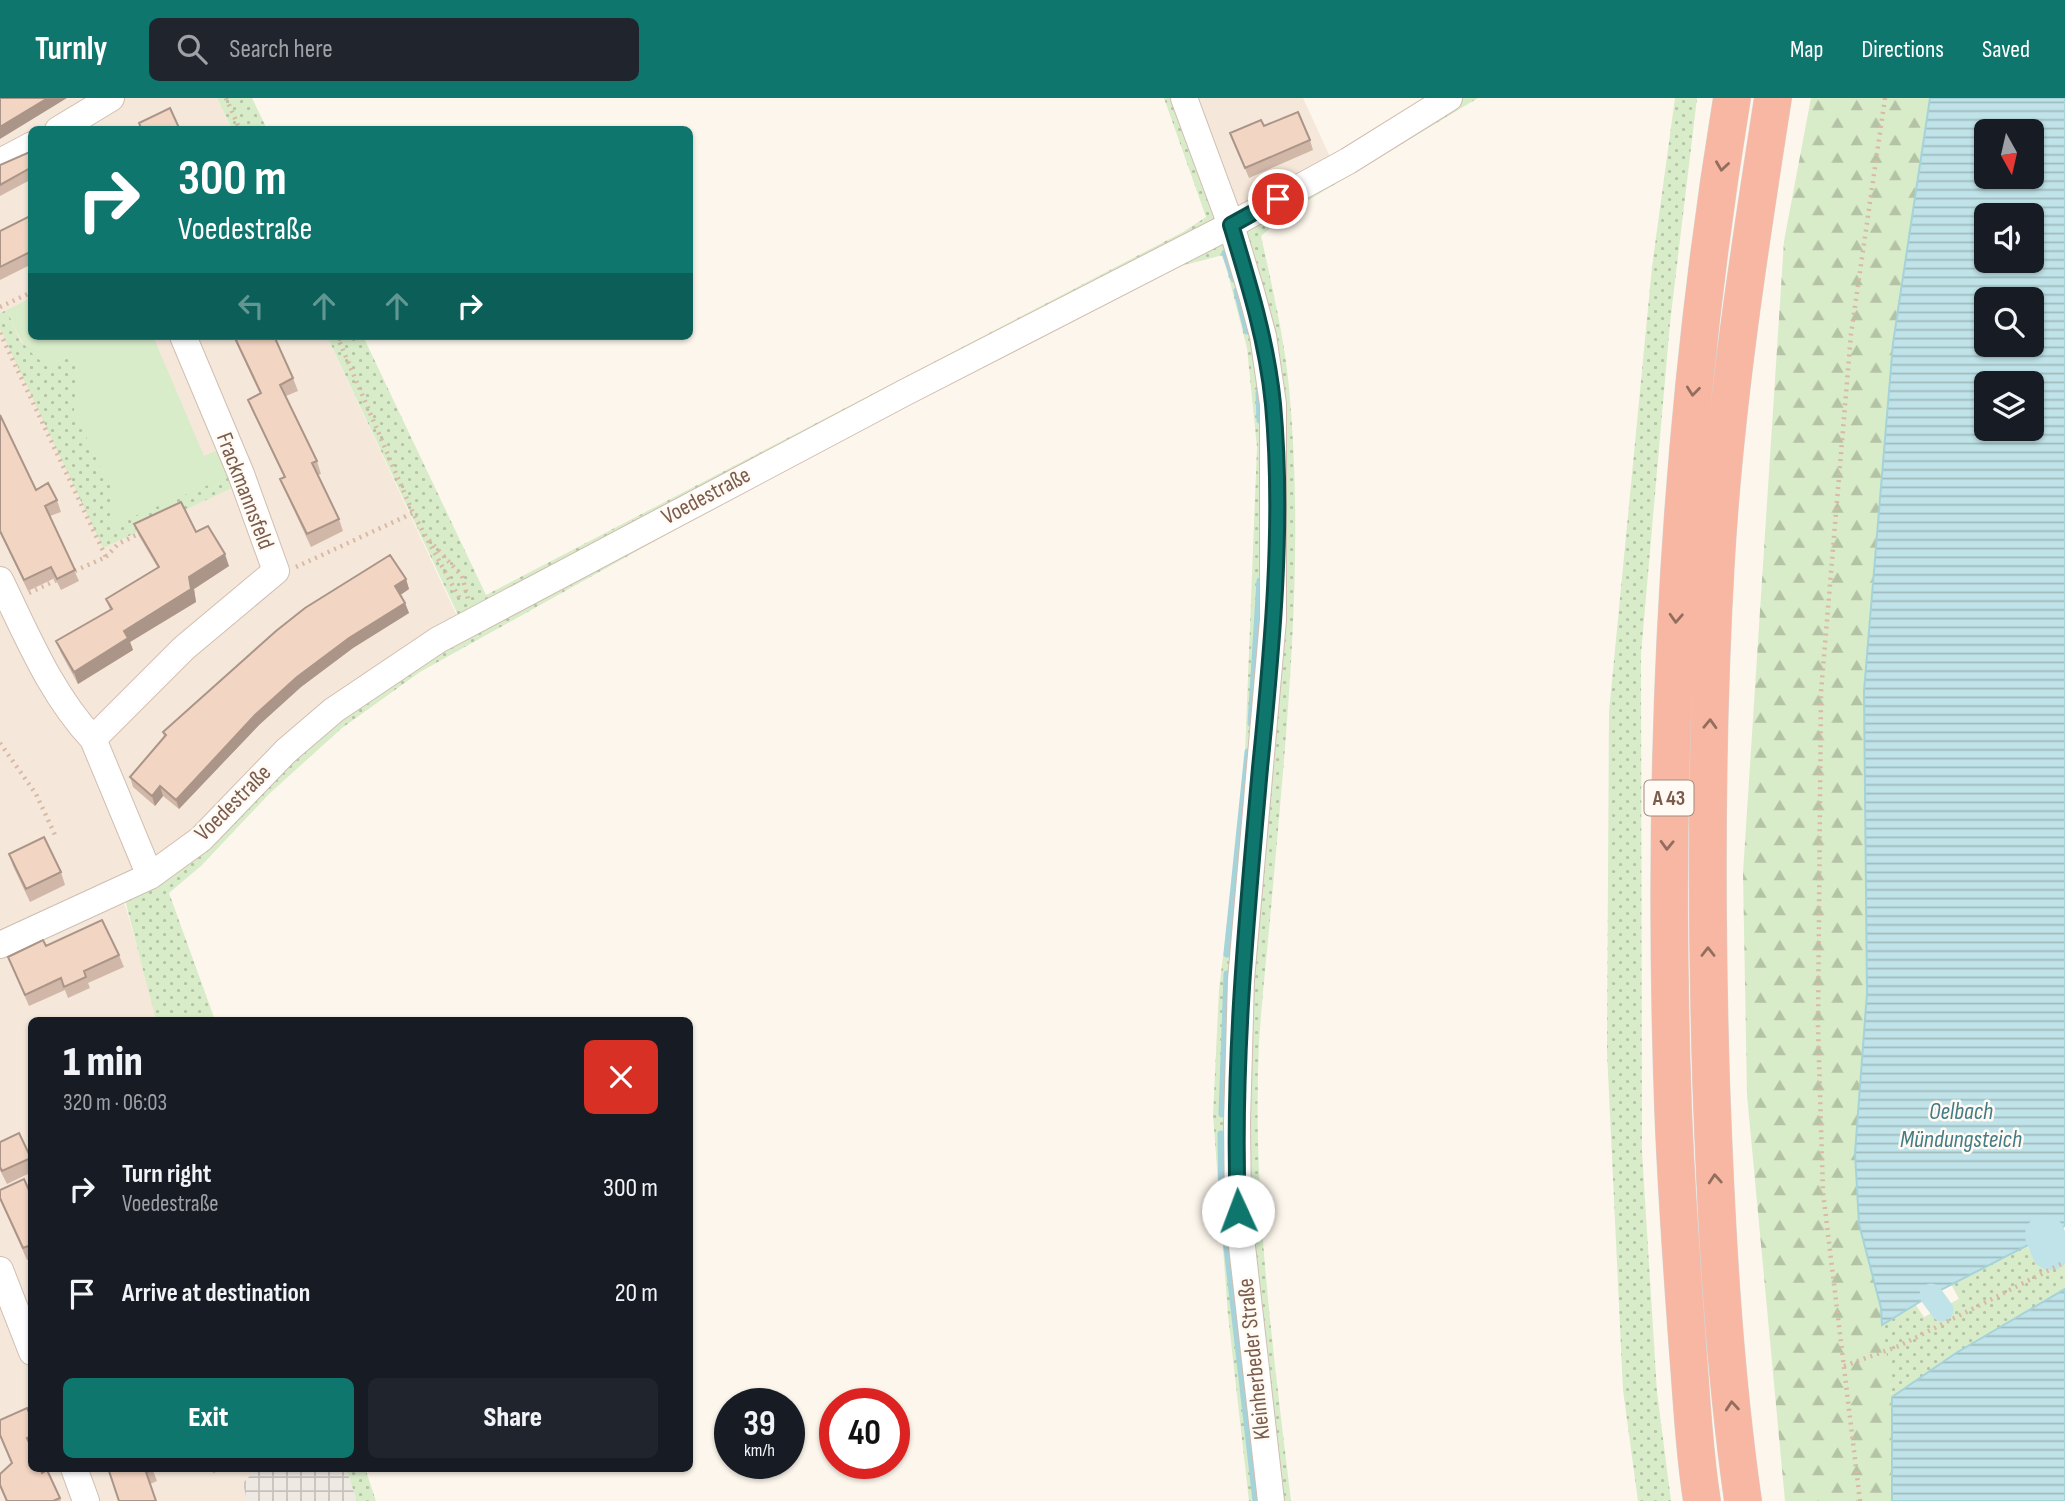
<!DOCTYPE html>
<html lang="en">
<head>
<meta charset="utf-8">
<style>
	:root { --surface:#171b24; --page:#20242c; --text:#f1f3f6; --muted:#9ea1a6; --accent:#0f766e }
	body { margin:0; font-family:"Sofia Sans Condensed",sans-serif; background:var(--page); color:var(--text); height:100vh; display:flex; flex-direction:column; font-size:26px; white-space:nowrap }
	* { box-sizing:border-box; margin:0 }
	p { font-size:23px; color:var(--muted) }
	.icon { flex:none; width:38px; height:38px; fill:none; stroke:currentColor; stroke-width:2; stroke-linecap:round; stroke-linejoin:round }
	.map { position:relative; flex:1; overflow:hidden }
	.sheet { position:absolute; left:28px; top:919px; width:665px; height:455px; display:flex; flex-direction:column; background:var(--surface); border-radius:10px; box-shadow:0 2px 5px #0004 }
	.sheet>* { flex:none }
	.top-card { position:absolute; left:28px; top:28px; width:665px; height:214px; border-radius:10px; box-shadow:0 2px 5px #0004; background:#0f766e; color:#fff; overflow:hidden }
	.needle { width:46px; rotate:172deg }
	.controls { position:absolute; left:1974px; top:21px; display:grid; gap:14px }
	.controls a { display:grid; place-items:center; width:70px; height:70px; border-radius:10px; background:var(--surface); box-shadow:0 2px 5px #0004; font-size:35px }
	.speed { position:absolute; left:714px; top:1290px; display:flex; gap:14px; font-size:35px; font-weight:700; text-align:center }
	.speed>* { display:grid; place-content:center; width:91px; height:91px; border-radius:50%; background:var(--surface); box-shadow:0 2px 5px #0004; line-height:1 }
	.speed small { font-size:18px; font-weight:400 }
	.speed .limit { border:10px solid #d22; background:#fff; color:#111 }
	.pin { position:absolute; display:grid; place-items:center; width:60px; height:60px; color:#fff; margin:-30px; border:4px solid #fff; border-radius:50%; box-shadow:0 2px 7px #0007 }
	.me { position:absolute; width:77px; margin:-38px; rotate:358deg; stroke-linejoin:round; filter:drop-shadow(0 0 5px #0008) }
	.turn { display:flex; align-items:center; gap:24px; height:147px; padding:0 35px; font-size:32px }
	.turn .icon { width:91px; height:91px; stroke-width:2.5 }
	.turn b { display:block; font-size:49px; line-height:60px }
	.lanes { display:flex; align-items:center; height:66px; padding:0 35px; background:#0003; justify-content:center; gap:35px; direction:ltr }
	.lanes .off { opacity:.35 }
	.round { display:grid; place-items:center; flex:none; width:74px; height:74px; border-radius:10px; background:var(--page) }
	.summary { display:flex; align-items:center; justify-content:space-between; height:119px; padding:0 35px }
	h1 { font-size:42px; font-weight:800; line-height:52px }
	.action { display:flex; gap:14px; margin-top:auto; padding:14px 35px }
	.action a { flex:1; height:80px; border-radius:10px; background:var(--accent); color:#fff; font-size:28px; font-weight:800; line-height:80px; text-align:center }
	.action a+a { background:var(--page); color:var(--text) }
	ul { padding:0; list-style:none }
	li { display:flex; align-items:center; gap:21px; height:105px; padding:0 35px }
	li div { flex:1 }
	li b { display:block; font-size:26px }
	li em { font-style:normal }
	header { display:flex; align-items:center; gap:42px; box-sizing:border-box; height:98px; padding:0 35px; background:var(--accent); color:#fff }
	header strong { font-size:33px }
	nav { display:flex; gap:38px; margin-inline-start:auto; font-size:24px }
	.search { width:490px; height:63px; background:var(--page); display:flex; align-items:center; gap:18px; box-sizing:border-box; padding:0 24px; border-radius:10px; color:var(--muted); font-size:26px }
	.map>svg:first-child { display:block }
	.residential { fill:#f5e8da }
	.industrial { fill:url(#industrial-grid) }
	.grass { fill:url(#grass-dots) }
	.forest { fill:url(#forest-firs) }
	.park { fill:#d8ecc9 }
	.water { fill:url(#water-rules); stroke:#a5d3da; stroke-width:2; fill-rule:evenodd }
	.lines { fill:none; stroke-linecap:round; stroke-linejoin:round }
	.stream { stroke:#a5d3da; stroke-width:7 }
	.canal { stroke:#bfe3e8; stroke-width:23 }
	.river { stroke:#bfe3e8; stroke-width:40 }
	.minor-casing { stroke:#d1beb0; stroke-width:28 }
	.highway-casing { stroke:#dad1cd; stroke-width:38 }
	.path { stroke:#d9b8a5; stroke-width:4.5; stroke-dasharray:2 5; stroke-linecap:butt }
	.minor { stroke:#fff; stroke-width:26 }
	.highway { stroke:#f7b7a3; stroke-width:37 }
	.wall { fill:#d1b7a8 }
	.shaded-wall { fill:#aa9588 }
	.building { fill:#f3d5c3; stroke:#aa9588; stroke-width:2 }
	.oneway { stroke:#936e5e }
	.route-casing { stroke:#0a4d48; stroke-width:18 }
	.route { stroke:#0f766e; stroke-width:12 }
	.labels { text-anchor:middle; dominant-baseline:central; stroke-width:5; stroke-linejoin:round; paint-order:stroke }
	.shield { fill:#fffaf3; stroke:#a28b7f; stroke-width:2 }
	.shield-label { font-size:21px; font-weight:bold; fill:#7a5c4d }
	.street-label { font-size:23px; fill:#7a5c4d; stroke:#fffaf3 }
	.water-label { font-size:24px; font-style:italic; fill:#437c86; stroke:#fffaf3 }
</style>
</head>
<body>
<header>
<strong>Turnly</strong>
<div class="search"><svg class="icon" aria-label="search" viewBox="0 0 24 24"><circle cx="10" cy="10" r="6"/><path d="M15 15l6 6"/></svg>Search here</div>
<nav><a>Map</a><a>Directions</a><a>Saved</a></nav>
</header>
<div class="map">
<svg width="2065" height="1403" viewBox="0 0 2065 1403">
	<defs>
		<pattern id="industrial-grid" width="8" height="8" patternUnits="userSpaceOnUse" patternTransform="scale(1.75)"><rect width="8" height="8" fill="#efe9e4"/><path d="M0 4h8M4 0v8" fill="none" stroke="#c7c0bb"/></pattern>
		<pattern id="grass-dots" width="8" height="8" patternUnits="userSpaceOnUse" patternTransform="scale(1.75)"><rect width="8" height="8" fill="#d8ecc9"/><path d="M2 2h.1M6 6h.1" fill="none" stroke="#b4c2a5" stroke-width="1.8" stroke-linecap="round"/></pattern>
		<pattern id="forest-firs" width="22" height="20" patternUnits="userSpaceOnUse" patternTransform="scale(1.75)"><rect width="22" height="20" fill="#d8ecc9"/><path d="M5 1l3.5 6h-7zM16 11l3.5 6h-7z" fill="#b4c2a5"/></pattern>
		<pattern id="water-rules" width="6" height="5" patternUnits="userSpaceOnUse" patternTransform="scale(1.75)"><rect width="6" height="5" fill="#bfe3e8"/><path d="M0 2.5h6" fill="none" stroke="#a0bbbe"/></pattern>
	</defs>
	<rect width="100%" height="100%" fill="#fdf6ec"/>
	<!-- residential -->
	<path class="residential" d="M0,0H217L232,31L32,32V238H327L458,520L163,761L114,784L126,810L158,922H32V1370H257L243,1385L247,1403H0Z
		M1197,0H1303L1331,61L1239,115Z"/>
	<!-- industrial -->
	<path class="industrial" d="M257,1370H346L357,1403H247L243,1385Z"/>
	<!-- grass -->
	<path class="grass" d="M217,0H252L267,31H232Z
		M1164,0H1197L1239,114L1428,0H1478L1289,114L1261,138C1272,188 1284,238 1289,289C1305,458 1287,630 1272,799C1268,847 1262,896 1259,945C1252,1099 1273,1251 1291,1403H1249L1228,1217L1213,1017L1219,892L1244,681L1257,349L1247,250L1223,157L1181,168L1117,199L807,358L420,574L342,630L269,696L202,767L169,795L215,922H156L125,802L380,589L466,534L327,238H363L486,497L1183,134L1206,119Z
		M1675,0H1697L1670,225L1641,556L1642,1054L1657,1294L1671,1403H1638L1623,1292L1607,953L1609,614L1652,169Z
		M7,212L20,243L47,267L67,260L78,269L74,313L113,394L114,409L230,378L234,389L103,450L0,231V215Z
		M2026,1145L2033,1160L2065,1146V1191L1956,1255L1892,1299L1882,1227L1915,1206L1924,1219L1959,1201L1951,1186Z
		M346,1370H365L376,1403H357Z"/>
	<!-- forest -->
	<path class="forest" d="M1811,0H1930L1893,245L1864,593L1867,895L1855,1055L1859,1126L1881,1210L1892,1299V1403H1785L1747,997L1743,775L1784,143Z"/>
	<!-- park -->
	<path class="park" d="M31,200L32,238H153L204,358L220,351L230,378L111,428L113,394L74,313L78,269L67,260L47,267C25,254 17,235 7,212Z"/>
	<!-- water -->
	<path class="water" d="M1930,0H2065V1128L1931,1197L1882,1227L1881,1210L1859,1126L1855,1055L1867,895L1864,593L1893,245ZM1986,33H2032V79H1986ZM1986,117H2032V163H1986ZM1986,201H2032V247H1986ZM1986,285H2032V331H1986Z
		M2065,1191V1403H1892V1299L1956,1255Z"/>
	<g class="lines">
		<!-- stream -->
		<path class="stream" d="M1225,155L1234,181
			M1237,193L1247,233
			M1259,295L1260,322
			M1251,625L1260,483
			M1227,856L1248,654
			M1222,1016L1227,876
			M1221,1036L1222,1105L1256,1403"/>
		<!-- canal -->
		<path class="canal" d="M1931,1197L1942,1212"/>
		<!-- river -->
		<path class="river" d="M2045,1137L2051,1152"/>
		<!-- minor casing -->
		<g class="minor-casing">
			<path id="minor" d="M1184,0L1231,127L1252,197L1263,238L1273,306V522L1241,882L1237,1025L1238,1113L1271,1403
				M58,32L111,0
				M0,64L32,47
				M0,482C27,537 50,595 93,641L184,550L276,473L241,376L183,238
				M93,641L150,778
				M0,847L150,778L201,741L286,653L334,612L438,542L904,295L1231,127L1348,63L1449,0
				M0,1172L32,1254
				M74,1370L86,1403"/>
		</g>
		<!-- highway casing -->
		<g class="highway-casing">
			<path id="highway" d="M1702,1403C1694,1354 1692,1304 1688,1255C1682,1173 1676,1091 1673,1008C1661,671 1677,333 1732,0
				M1743,1403C1723,1263 1716,1121 1711,980C1706,808 1706,635 1716,463C1725,308 1749,153 1773,0"/>
		</g>
		<!-- path -->
		<path class="path" d="M226,0L240,32
			M0,209L32,194
			M0,235L106,459L70,475
			M337,238L413,415L461,503
			M429,442L462,478L468,501
			M106,459L118,446L142,434
			M296,469L413,415
			M29,495L59,481
			M0,645L36,696L56,739
			M1844,1268L1899,1248L2065,1164
			M1860,1403L1823,1094L1818,929L1821,594L1851,236L1885,0"/>
		<!-- minor -->
		<use href="#minor" class="minor"/>
		<!-- highway -->
		<use href="#highway" class="highway"/>
	</g>
	<!-- wall -->
	<path class="wall" d="M1264,28L1310,42L1313,52L1249,80L1230,35Z
		M32,53V81L0,98V67Z
		M32,117V166L0,182V133Z
		M233,238H274L293,280L298,293L286,298L317,363L321,376L318,377L339,421L343,433L311,449L285,393L280,381L284,379L253,314L248,302L260,296Z
		M0,317L36,392L57,402L61,414L50,418L79,483L61,492L55,480L28,493L0,435Z
		M134,426L196,434L229,468L194,491L196,504L130,544L133,552L78,586L61,555L56,543L110,512L106,501L158,470L139,438Z
		M406,481L409,491L400,497L405,505L409,515L353,550L301,589L259,627L179,711L163,698L155,708L133,689L130,679L164,639L163,634Z
		M9,756L61,774L65,787L30,804L13,768Z
		M46,848L119,857L124,869L88,885L90,890L68,900L65,892L29,908L8,859Z
		M19,1035L32,1061V1074L7,1086L0,1072V1044Z
		M0,1092L32,1099V1160L27,1162L0,1101Z
		M32,1320V1347L30,1348L42,1375L47,1372L61,1403H6L0,1389V1376L12,1365L0,1338V1322Z
		M108,1370H152L157,1383L150,1386Z
		M211,1370H229L213,1375Z"/>
	<!-- shaded-wall -->
	<path class="shaded-wall" d="M48,0H67L0,41V29Z
		M225,456L229,468L194,491L196,504L130,544L133,552L78,586L74,574L189,479Z
		M406,481L409,491L399,498L395,488Z
		M405,505L409,515L353,550L301,589L259,627L179,711L176,702L255,617L297,579L349,540Z
		M160,688L163,698L155,708L152,698Z"/>
	<!-- building -->
	<path class="building" d="M0,0H48L0,29Z
		M170,10L180,32H142L139,25Z
		M1298,14L1310,42L1245,70L1230,35L1261,22L1264,28Z
		M32,53V69L0,87V67Z
		M32,117V153L0,169V133Z
		M234,238H274L293,280L280,287L317,363L312,365L339,421L307,436L280,381L285,379L248,302L261,295Z
		M0,317L36,392L48,385L57,402L45,408L75,472L57,481L51,469L24,482L0,433Z
		M181,404L196,434L208,428L225,456L189,479L191,491L124,533L128,540L74,574L56,543L112,511L106,501L159,469L134,426Z
		M390,457L406,481L395,488L405,505L349,540L297,579L255,617L176,702L160,688L152,698L130,679L166,637L163,634L276,533L305,510Z
		M44,739L61,774L26,791L9,756Z
		M102,822L119,857L84,873L86,879L64,889L61,880L25,897L8,859L43,842L46,848Z
		M19,1035L31,1060L2,1073L0,1069V1044Z
		M24,1081L32,1099V1156L28,1148L23,1150L0,1100V1092Z
		M27,1310L32,1320V1338L27,1340L32,1351V1370H40L42,1375L47,1372L60,1400L53,1403H7L0,1387V1376L12,1365L0,1337V1322Z
		M108,1370H152L153,1372L146,1374L156,1403H119Z"/>
	<!-- one-way arrows -->
	<defs><path id="oneway-chevron" d="M-2-3.5L2.5 0L-2 3.5" fill="none" stroke-width="1.6" stroke-linecap="round" stroke-linejoin="round" transform="scale(1.75)"/></defs>
	<g class="oneway">
		<use href="#oneway-chevron" transform="translate(1722 68) rotate(98)"/>
		<use href="#oneway-chevron" transform="translate(1693 293) rotate(96)"/>
		<use href="#oneway-chevron" transform="translate(1676 520) rotate(93)"/>
		<use href="#oneway-chevron" transform="translate(1710 626) rotate(-88)"/>
		<use href="#oneway-chevron" transform="translate(1667 747) rotate(92)"/>
		<use href="#oneway-chevron" transform="translate(1708 854) rotate(-90)"/>
		<use href="#oneway-chevron" transform="translate(1715 1081) rotate(-94)"/>
		<use href="#oneway-chevron" transform="translate(1732 1308) rotate(-95)"/>
	</g>
	<g class="lines">
		<!-- route casing -->
		<g class="route-casing">
			<path id="route" d="M1238,1113C1232,965 1247,817 1260,670C1272,552 1284,425 1273,306C1267,244 1249,186 1231,127L1278,101"/>
		</g>
		<!-- route -->
		<use href="#route" class="route"/>
	</g>
	<g class="labels">
		<!-- shield labels -->
		<rect class="shield" x="1644.5" y="682.5" width="49" height="35" rx="5"/>
		<g class="shield-label">
			<text x="1669" y="700">A 43</text>
		</g>
		<!-- street labels -->
		<g class="street-label">
			<text transform="translate(245 393) rotate(69)">Frackmannsfeld</text>
			<text transform="translate(706 398) rotate(-28)">Voedestraße</text>
			<text transform="translate(233 705) rotate(-45)">Voedestraße</text>
			<text transform="translate(1254 1261) rotate(-96)">Kleinherbeder Straße</text>
		</g>
		<!-- water labels -->
		<g class="water-label">
			<text x="1961" y="1013">Oelbach<tspan x="1961" dy="28">Mündungsteich</tspan></text>
		</g>
	</g>
</svg>
<div class="controls">
<a><svg class="needle" viewBox="-14 -14 28 28"><path d="M0-13l5 13h-10z" fill="#e53935"/><path d="M0 13l5-13h-10z" fill="#9ea1a6"/></svg></a>
<a><svg class="icon" aria-label="sound" viewBox="0 0 24 24"><path d="M4 9h4l5-4v14l-5-4H4zM17 9q2 3 0 6"/></svg></a>
<a><svg class="icon" aria-label="search" viewBox="0 0 24 24"><circle cx="10" cy="10" r="6"/><path d="M15 15l6 6"/></svg></a>
<a><svg class="icon" aria-label="layers" viewBox="0 0 24 24"><path d="M12 4l9 5-9 5-9-5zM3 14l9 5 9-5"/></svg></a>
</div>
<div class="speed"><div>39<small>km/h</small></div><div class="limit">40</div></div>
<div class="pin" style="left:1278px;top:101px;background:#d93025"><svg class="icon" aria-label="arrive" viewBox="0 0 24 24"><path d="M6 21V4h12l-3 4 3 4H6"/></svg></div>
<svg class="me" style="left:1238px;top:1113px" viewBox="-20 -20 40 40"><circle r="19" fill="#fff"/><path d="M0-13L10 11 0 6-10 11z" fill="#0f766e"/></svg>
<div class="top-card">
<div class="turn"><svg class="icon" aria-label="right" viewBox="0 0 24 24"><path d="M7 20v-9h11M14 6l5 5-5 5"/></svg><div><b>300 m</b>Voedestraße</div></div>
<div class="lanes"><svg class="icon off" aria-label="left" viewBox="0 0 24 24"><path d="M17 20v-9H6M10 6l-5 5 5 5"/></svg><svg class="icon off" aria-label="ahead" viewBox="0 0 24 24"><path d="M12 20V5M6 11l6-6 6 6"/></svg><svg class="icon off" aria-label="ahead" viewBox="0 0 24 24"><path d="M12 20V5M6 11l6-6 6 6"/></svg><svg class="icon" aria-label="right" viewBox="0 0 24 24"><path d="M7 20v-9h11M14 6l5 5-5 5"/></svg></div>
</div>
<section class="sheet">
<div class="summary"><div><h1>1 min</h1><p>320 m · 06:03</p></div><a class="round" style="background:#d93025;color:#fff"><svg class="icon" aria-label="close" viewBox="0 0 24 24"><path d="M6 6l12 12M18 6L6 18"/></svg></a></div>
<ul>
<li><svg class="icon" aria-label="right" viewBox="0 0 24 24"><path d="M7 20v-9h11M14 6l5 5-5 5"/></svg><div><b>Turn right</b><p>Voedestraße</p></div><em>300 m</em></li>
<li><svg class="icon" aria-label="arrive" viewBox="0 0 24 24"><path d="M6 21V4h12l-3 4 3 4H6"/></svg><div><b>Arrive at destination</b></div><em>20 m</em></li>
</ul>
<div class="action"><a>Exit</a><a>Share</a></div>
</section>
</div>
</body>
</html>
